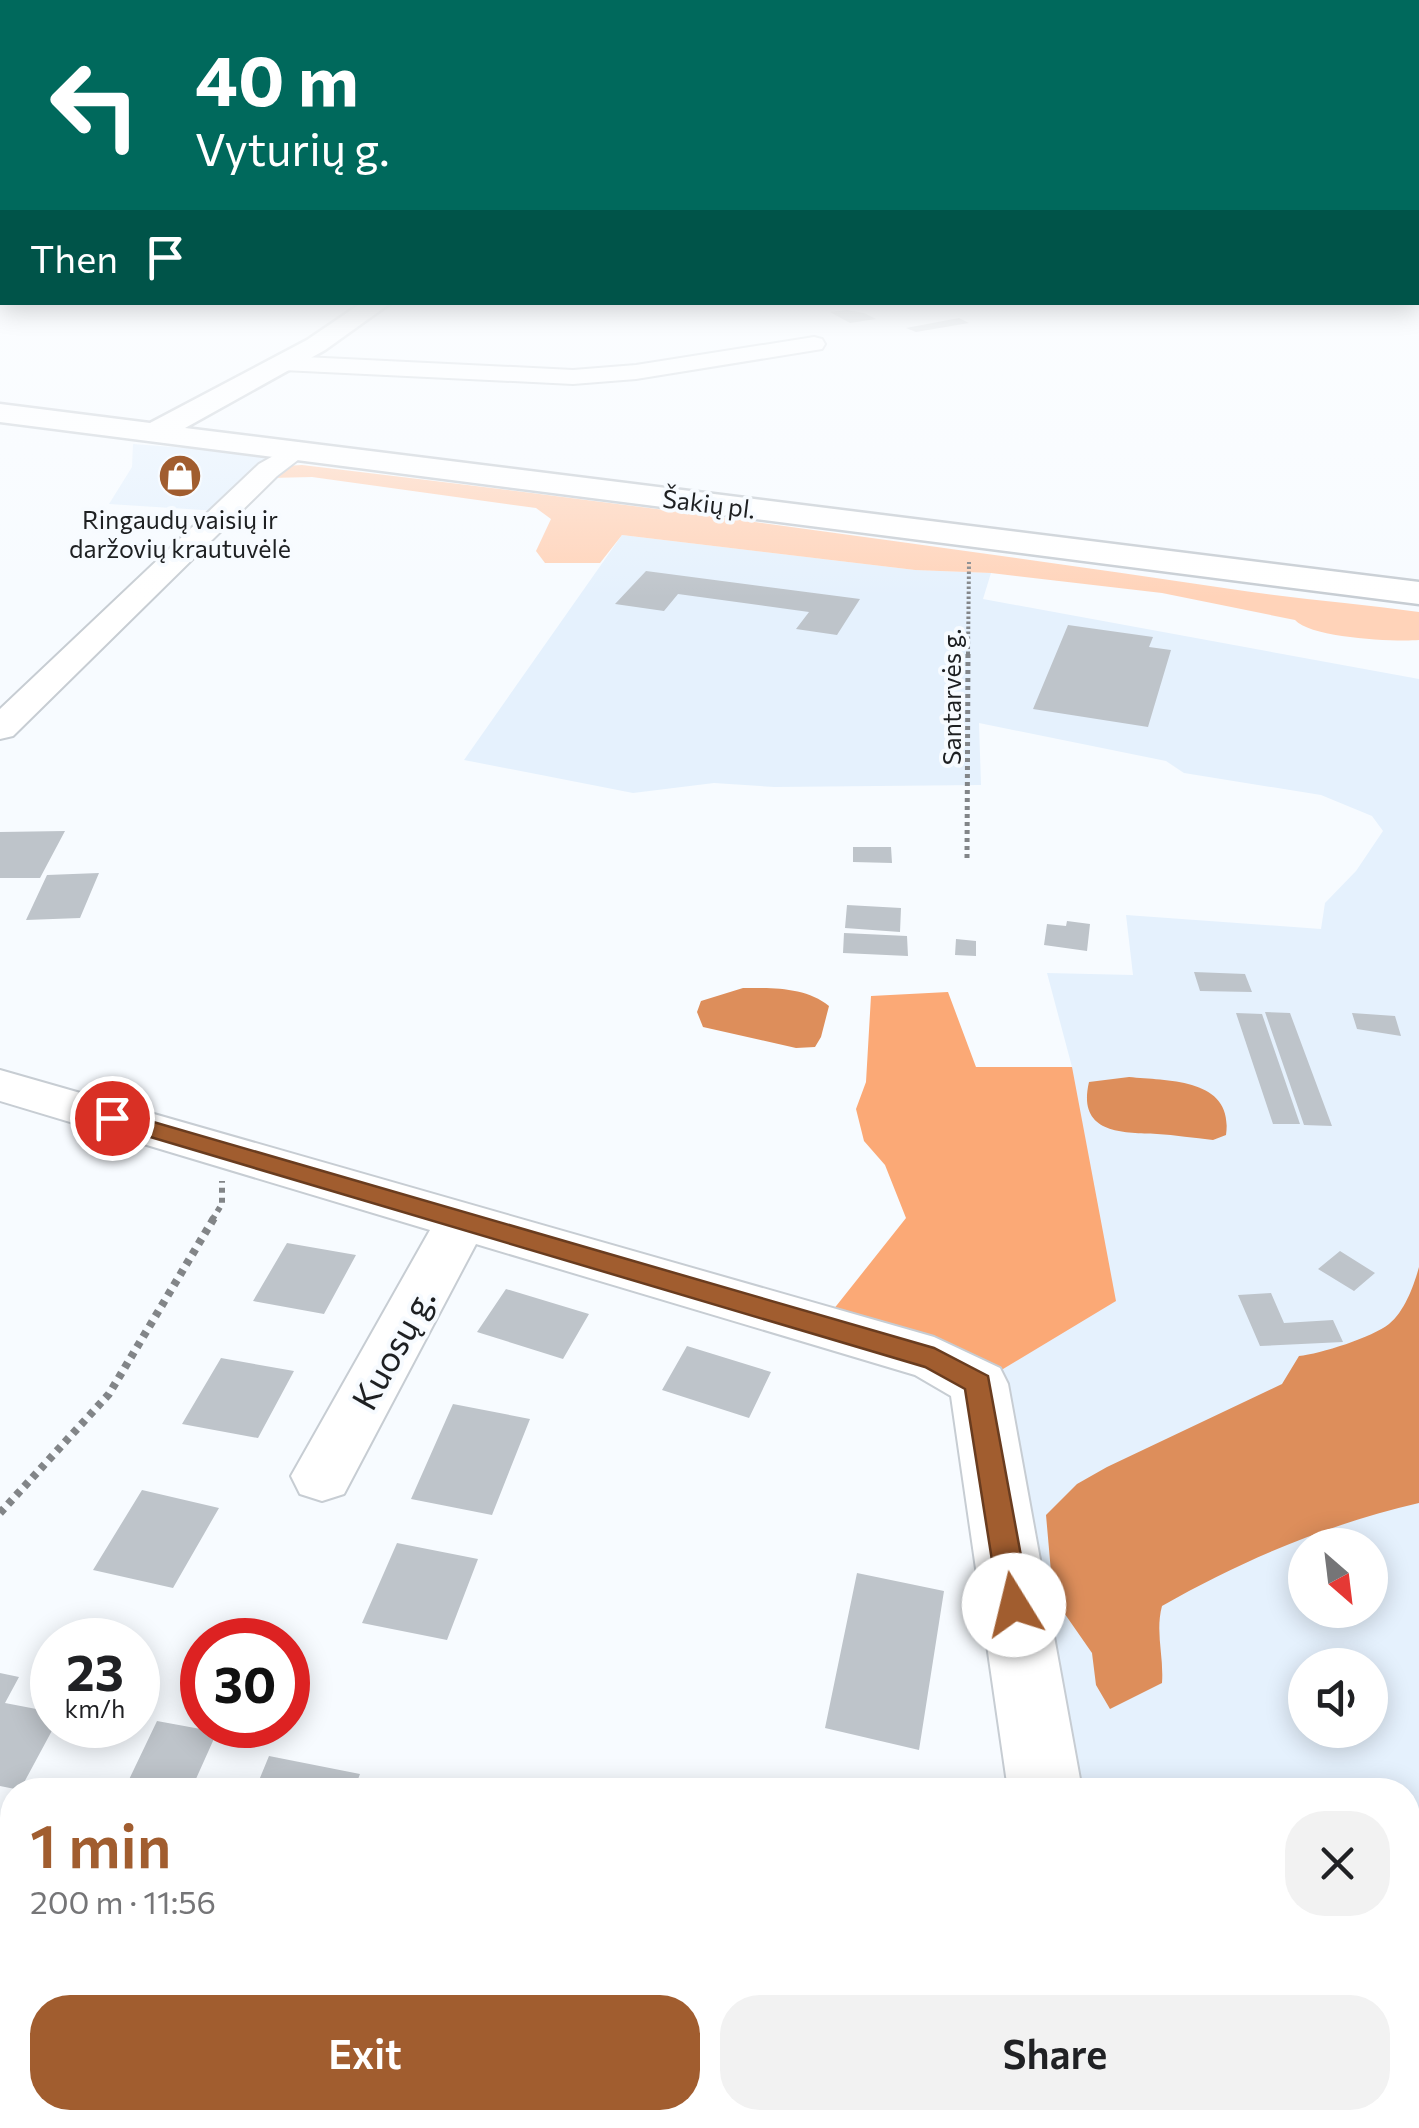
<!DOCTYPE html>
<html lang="en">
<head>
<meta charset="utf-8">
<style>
	:root { --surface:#fff; --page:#f2f2f2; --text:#202124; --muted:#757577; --accent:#a15d2f }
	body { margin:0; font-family:Commissioner,sans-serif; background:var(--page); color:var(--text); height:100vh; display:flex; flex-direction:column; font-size:38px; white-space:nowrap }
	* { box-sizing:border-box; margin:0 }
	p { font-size:32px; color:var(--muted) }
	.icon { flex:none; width:55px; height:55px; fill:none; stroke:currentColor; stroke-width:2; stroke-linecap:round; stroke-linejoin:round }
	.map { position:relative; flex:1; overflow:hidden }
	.side { position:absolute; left:0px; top:1778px; width:1420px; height:352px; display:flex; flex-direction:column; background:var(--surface); border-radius:40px 40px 0 0; box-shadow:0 5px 25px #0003 }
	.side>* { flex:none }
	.top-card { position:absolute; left:0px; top:0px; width:1420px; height:305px; box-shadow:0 5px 25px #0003; background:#00695c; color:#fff; overflow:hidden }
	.needle { width:65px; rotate:152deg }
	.fabs { position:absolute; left:1288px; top:1528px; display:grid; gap:20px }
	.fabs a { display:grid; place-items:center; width:100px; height:100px; border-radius:50%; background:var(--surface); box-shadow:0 5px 25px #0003; font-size:50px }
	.speed { position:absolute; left:30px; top:1618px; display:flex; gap:20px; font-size:50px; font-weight:700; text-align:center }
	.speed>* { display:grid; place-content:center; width:130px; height:130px; border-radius:50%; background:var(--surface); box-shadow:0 5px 25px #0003; line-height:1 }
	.speed small { font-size:25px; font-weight:400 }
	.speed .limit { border:15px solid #d22; background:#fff; color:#111 }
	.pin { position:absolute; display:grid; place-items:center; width:85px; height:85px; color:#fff; margin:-42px; border:5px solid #fff; border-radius:50%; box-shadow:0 2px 10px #0007 }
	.me { position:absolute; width:110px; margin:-55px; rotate:351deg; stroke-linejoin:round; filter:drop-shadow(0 0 8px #0008) }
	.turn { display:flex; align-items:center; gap:35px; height:210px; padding:0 30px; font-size:45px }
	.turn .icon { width:130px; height:130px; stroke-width:2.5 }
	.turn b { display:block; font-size:70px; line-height:85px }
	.then { display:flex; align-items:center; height:95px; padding:0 30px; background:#0003; gap:20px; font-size:38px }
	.round { display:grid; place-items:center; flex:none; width:105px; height:105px; border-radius:40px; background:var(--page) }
	.head { display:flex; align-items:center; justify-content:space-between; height:170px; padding:0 30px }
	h1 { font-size:60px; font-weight:600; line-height:75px; color:var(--accent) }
	.primary-button { display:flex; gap:20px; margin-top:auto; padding:20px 30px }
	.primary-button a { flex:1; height:115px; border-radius:40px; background:var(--accent); color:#fff; font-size:40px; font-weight:600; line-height:115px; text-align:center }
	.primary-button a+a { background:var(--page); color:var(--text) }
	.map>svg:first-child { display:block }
	.built { fill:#e5f1fd; fill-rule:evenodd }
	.green { fill:#ffd3b9 }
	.forest { fill:#fba976 }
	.water { fill:#dd8e5b }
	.building { fill:#bec4ca }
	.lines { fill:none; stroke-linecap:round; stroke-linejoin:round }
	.minor-casing { stroke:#c7cdd3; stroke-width:4 }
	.major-casing { stroke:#c7cdd3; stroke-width:5 }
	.path-far3 { stroke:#828588; stroke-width:4; stroke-dasharray:2.5 2.5; stroke-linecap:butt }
	.path-far2 { stroke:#828588; stroke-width:5; stroke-dasharray:4 4; stroke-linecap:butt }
	.path-far1 { stroke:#828588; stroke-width:6; stroke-dasharray:5 5; stroke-linecap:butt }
	.path { stroke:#828588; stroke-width:8; stroke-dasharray:6 6; stroke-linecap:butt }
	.minor { fill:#fff; fill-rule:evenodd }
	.major { fill:#fff; fill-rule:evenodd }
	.route { fill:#a15d2f; stroke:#693c1f; stroke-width:2.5 }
	.labels { text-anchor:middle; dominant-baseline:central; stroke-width:8; stroke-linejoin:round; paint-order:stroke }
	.far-street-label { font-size:25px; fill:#1e2022; stroke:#f7fbff }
	.far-poi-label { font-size:25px; fill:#1e2022; stroke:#f7fbff }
	.near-street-label { font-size:35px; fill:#1e2022; stroke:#f7fbff }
</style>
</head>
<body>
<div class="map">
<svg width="1419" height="2128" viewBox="0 0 1419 2128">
	<rect width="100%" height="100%" fill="#f7fbff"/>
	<!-- built -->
	<path class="built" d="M133,444L279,455L218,511L109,504L132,467Z
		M622,535L915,570L991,573L983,599L1419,679V1976L1408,1973V1790H1074L993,1375L1072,1067L1047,973L1133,975L1126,915L1321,929L1325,903L1356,871L1383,831L1372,816L1321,795L1184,773L1166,761L979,723L981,785L774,787L714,783L633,793L464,760ZM1305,1545H1370V1610H1305ZM1305,1665H1370V1730H1305Z"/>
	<!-- green -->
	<path class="green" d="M302,465C610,501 917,543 1224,588C1288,598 1354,603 1419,612V640C1394,642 1311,638 1295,620L1162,593L991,573L915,570L622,535L600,563H545L536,551L551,519L536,508L312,477L270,478L285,466Z
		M1408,1973L1419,1976V2128H1038L1041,2118H1408Z"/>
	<!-- forest -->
	<path class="forest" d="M948,992L976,1067H1072L1116,1301L993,1375L833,1310L906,1218L885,1165L864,1141L856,1109L866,1082L871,996Z"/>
	<!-- water -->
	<path class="water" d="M743,988C772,988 806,987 829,1006L821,1037L815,1047L796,1048L703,1027L697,1012L701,1001Z
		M1129,1077C1169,1081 1234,1078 1226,1135L1213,1140C1194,1138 1175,1135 1157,1134C1120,1133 1077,1133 1089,1082Z
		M1419,1267V1503C1328,1524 1243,1560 1162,1606C1155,1632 1164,1656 1162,1683L1110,1709L1096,1685L1092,1653L1060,1607L1052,1583L1046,1515L1077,1484L1107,1467L1282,1384L1299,1356C1320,1354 1373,1337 1389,1324C1405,1311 1414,1285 1419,1267Z"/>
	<!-- building -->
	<path class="building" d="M847,310L864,313L876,319L850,323L830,312Z
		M959,318L969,323L916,332L906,328Z
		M646,571L860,599L837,635L796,629L809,612L678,594L664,611L615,604Z
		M1068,625L1153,637L1149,647L1171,650L1148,727L1033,709Z
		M65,831L40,878H0V832Z
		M853,847H891L892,863L853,862Z
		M99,873L80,918L26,920L47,875Z
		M847,905L901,908L900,932L845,928Z
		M1067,921L1090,924L1087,951L1044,945L1047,924L1066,926Z
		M844,933L907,936L908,956L843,953Z
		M956,939L976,941V956L955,955Z
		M1194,972L1245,974L1252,992L1200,991Z
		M1265,1012L1290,1013L1332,1126L1304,1125Z
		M1236,1013L1262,1014L1300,1124H1273Z
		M1352,1013L1395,1016L1401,1036L1357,1029Z
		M287,1243L356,1255L324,1314L253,1301Z
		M1340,1251L1375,1273L1354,1291L1318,1269Z
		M506,1289L589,1314L563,1359L477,1332Z
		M1271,1293L1284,1323L1333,1320L1343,1342L1260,1346L1238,1295Z
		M687,1346L771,1372L749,1418L662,1390Z
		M221,1358L294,1371L258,1438L182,1424Z
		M453,1404L530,1419L492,1515L411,1499Z
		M142,1490L219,1508L173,1588L93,1570Z
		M397,1543L478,1559L447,1640L362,1623Z
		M857,1573L944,1591L919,1750L825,1728Z
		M0,1673L19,1677L5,1703L52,1712L55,1725L20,1790L0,1786Z
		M157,1721L217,1732L191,1790H124Z
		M269,1756L360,1774L354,1790H255Z
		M44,2118H62L93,2128H39Z
		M249,2118H305L302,2128H245Z"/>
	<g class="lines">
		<!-- minor casing -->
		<g class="minor-casing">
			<path id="minor" d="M814,337L822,339L825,344L822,349L636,379L573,384L283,370L272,363L283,356L573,370L636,365Z
				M298,442L311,450L277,476L13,736L0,739V709L259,464Z
				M0,1070L934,1337L1000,1368L1008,1384L1082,1790H1008L951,1396L915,1375L476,1244L344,1494L322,1501L300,1494L291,1476L430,1230L0,1101Z
				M1408,1957L1419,1960V2040L1408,2037Z
				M902,2118H1028L1033,2128H906Z"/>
		</g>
		<!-- major casing -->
		<g class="major-casing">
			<path id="major" d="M363,302H392L325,350L185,428L1419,582V604L0,422V404L150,423L307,340Z"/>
		</g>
		<!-- path-far3 -->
		<path class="path-far3" d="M968,654L969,562"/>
		<!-- path-far2 -->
		<path class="path-far2" d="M967,858L968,652"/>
		<!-- path-far1 -->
		<path class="path-far1" d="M212,1220L222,1204V1181"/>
		<!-- path -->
		<path class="path" d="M0,1513L109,1394L214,1218"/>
		<!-- minor -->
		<use href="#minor" class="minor"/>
		<!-- major -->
		<use href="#major" class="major"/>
	</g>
	<!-- sky -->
	<linearGradient id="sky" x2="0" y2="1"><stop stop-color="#a3a5b0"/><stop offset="0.5" stop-color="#fbfdff"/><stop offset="1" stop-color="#fbfdff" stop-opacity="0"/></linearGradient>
	<rect width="1419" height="598" fill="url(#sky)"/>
	<!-- route -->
	<path class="route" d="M112,1110L934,1348L988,1376L1030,1605L1026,1615L1014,1619L1003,1615L999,1605L965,1389L925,1367L103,1123L100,1118Z"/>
	<!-- icons -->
	<defs>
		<g id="shop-disc" transform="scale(2.25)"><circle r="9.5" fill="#a15d2f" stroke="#f7fbff"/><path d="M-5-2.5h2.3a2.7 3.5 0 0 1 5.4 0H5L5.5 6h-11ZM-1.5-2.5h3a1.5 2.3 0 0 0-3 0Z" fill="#fff"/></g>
	</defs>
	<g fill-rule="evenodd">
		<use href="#shop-disc" x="180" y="476"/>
	</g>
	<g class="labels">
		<!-- far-street labels -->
		<g class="far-street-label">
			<text transform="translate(709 503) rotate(7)">Šakių pl.</text>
			<text transform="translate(951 697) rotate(-90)">Santarvės g.</text>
		</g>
		<!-- far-poi labels -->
		<g class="far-poi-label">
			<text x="180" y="519">Ringaudų vaisių ir<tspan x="180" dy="29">daržovių krautuvėlė</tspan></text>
		</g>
		<!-- near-street labels -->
		<g class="near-street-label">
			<text transform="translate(392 1348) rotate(-61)">Kuosų g.</text>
		</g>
	</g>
</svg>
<div class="fabs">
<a><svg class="needle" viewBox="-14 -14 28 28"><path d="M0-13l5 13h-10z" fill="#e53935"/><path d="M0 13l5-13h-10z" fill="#757577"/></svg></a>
<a><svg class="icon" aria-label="sound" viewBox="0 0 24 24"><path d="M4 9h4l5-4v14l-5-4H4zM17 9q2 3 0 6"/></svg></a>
</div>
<div class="speed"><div>23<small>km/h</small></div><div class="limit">30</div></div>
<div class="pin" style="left:112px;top:1118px;background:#d93025"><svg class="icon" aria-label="arrive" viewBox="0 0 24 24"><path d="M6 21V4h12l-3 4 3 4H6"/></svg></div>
<svg class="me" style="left:1014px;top:1605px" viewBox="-20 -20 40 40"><circle r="19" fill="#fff"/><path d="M0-13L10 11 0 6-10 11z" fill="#a15d2f"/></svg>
<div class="top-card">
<div class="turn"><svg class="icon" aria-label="left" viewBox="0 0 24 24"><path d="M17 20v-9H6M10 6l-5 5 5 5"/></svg><div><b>40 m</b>Vyturių g.</div></div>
<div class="then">Then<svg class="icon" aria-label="arrive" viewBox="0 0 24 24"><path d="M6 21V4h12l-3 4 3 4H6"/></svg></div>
</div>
<section class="side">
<div class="head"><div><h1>1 min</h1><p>200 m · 11:56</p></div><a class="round"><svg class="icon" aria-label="close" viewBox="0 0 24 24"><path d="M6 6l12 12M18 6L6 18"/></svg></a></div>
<div class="primary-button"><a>Exit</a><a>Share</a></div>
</section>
</div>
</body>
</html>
